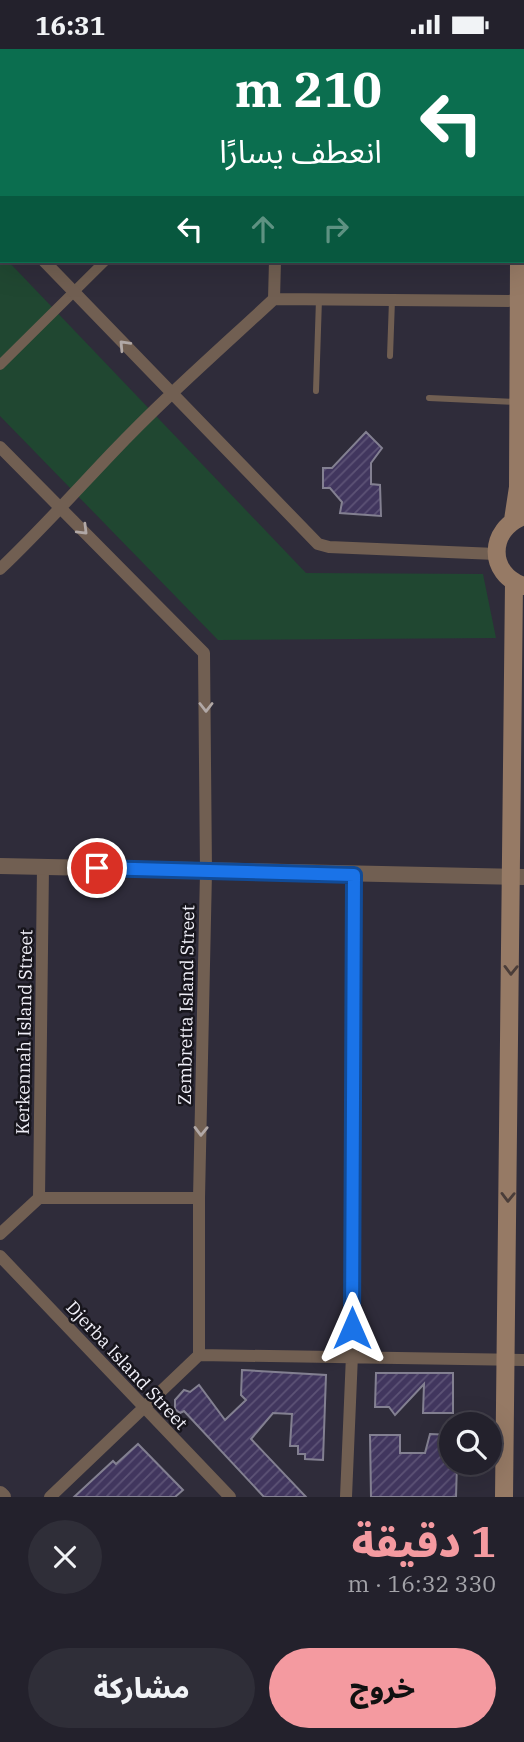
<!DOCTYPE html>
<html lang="ar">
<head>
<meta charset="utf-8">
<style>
	:root { --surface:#23212c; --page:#2f2e38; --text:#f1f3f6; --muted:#a3a3a9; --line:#403e48; --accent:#f49aa0 }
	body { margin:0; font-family:"IBM Plex Serif","Noto Sans Arabic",serif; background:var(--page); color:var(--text); direction:rtl; height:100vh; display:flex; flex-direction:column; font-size:26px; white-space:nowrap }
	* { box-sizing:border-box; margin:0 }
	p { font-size:23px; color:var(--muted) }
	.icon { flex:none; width:38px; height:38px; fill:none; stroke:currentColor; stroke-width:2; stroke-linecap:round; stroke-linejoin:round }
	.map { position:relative; height:1448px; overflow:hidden; direction:ltr }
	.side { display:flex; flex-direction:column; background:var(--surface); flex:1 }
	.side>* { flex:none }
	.guide { position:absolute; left:0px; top:0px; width:525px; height:214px; box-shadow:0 7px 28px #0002,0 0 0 2px var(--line); direction:rtl; background:#0b6e4f; color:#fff; overflow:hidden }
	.buttons { position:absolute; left:439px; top:1363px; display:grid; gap:14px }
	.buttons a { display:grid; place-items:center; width:63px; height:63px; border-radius:50%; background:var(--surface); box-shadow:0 7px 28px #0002,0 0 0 2px var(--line); font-size:35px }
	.pin { position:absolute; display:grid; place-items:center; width:60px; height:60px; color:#fff; margin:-30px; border:4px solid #fff; border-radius:50%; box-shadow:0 2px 7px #0007 }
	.me { position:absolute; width:77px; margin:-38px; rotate:0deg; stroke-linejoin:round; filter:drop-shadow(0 0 5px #0008) }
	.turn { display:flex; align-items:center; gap:24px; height:147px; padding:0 28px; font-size:32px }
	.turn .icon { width:91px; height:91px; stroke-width:2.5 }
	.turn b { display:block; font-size:49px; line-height:60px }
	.lanes { display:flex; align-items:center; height:66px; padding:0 28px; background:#0003; justify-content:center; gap:35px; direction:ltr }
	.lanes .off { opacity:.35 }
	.round { display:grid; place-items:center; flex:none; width:74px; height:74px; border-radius:37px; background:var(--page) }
	.summary { display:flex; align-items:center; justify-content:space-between; height:119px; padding:0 28px }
	h1 { font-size:42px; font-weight:800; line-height:52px; color:var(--accent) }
	.button { display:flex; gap:14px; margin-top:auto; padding:14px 28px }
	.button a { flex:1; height:80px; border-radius:42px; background:var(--accent); color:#111; font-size:28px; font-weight:800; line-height:80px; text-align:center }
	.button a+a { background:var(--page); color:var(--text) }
	.status { display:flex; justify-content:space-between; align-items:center; height:49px; padding:0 35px; background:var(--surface); direction:ltr }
	.status svg { height:19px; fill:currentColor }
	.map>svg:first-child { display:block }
	.green { fill:#204731 }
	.building { fill:url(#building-hatch); stroke:#838091; stroke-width:2 }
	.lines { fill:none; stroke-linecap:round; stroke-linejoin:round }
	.service { stroke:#715f52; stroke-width:6 }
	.pedestrian { stroke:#715f52; stroke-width:10 }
	.minor { stroke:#715f52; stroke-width:12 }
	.tertiary { stroke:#715f52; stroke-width:16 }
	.secondary { stroke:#967a65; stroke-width:18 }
	.oneway { stroke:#b1a8a6 }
	.oneway2 { stroke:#4a3d39 }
	.route-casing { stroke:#114b97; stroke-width:18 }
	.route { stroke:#1a73e8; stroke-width:12 }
	.labels { text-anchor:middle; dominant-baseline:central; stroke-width:5; stroke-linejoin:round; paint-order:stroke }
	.street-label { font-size:18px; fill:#f1f0f9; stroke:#17151c }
</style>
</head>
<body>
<div class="status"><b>16:31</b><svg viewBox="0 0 49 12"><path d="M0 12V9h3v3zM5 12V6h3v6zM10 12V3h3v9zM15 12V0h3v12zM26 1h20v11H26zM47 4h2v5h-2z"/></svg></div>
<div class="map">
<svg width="524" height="1448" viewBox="0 0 524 1448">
	<defs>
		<pattern id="building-hatch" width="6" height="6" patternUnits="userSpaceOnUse" patternTransform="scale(1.75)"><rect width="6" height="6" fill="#41365e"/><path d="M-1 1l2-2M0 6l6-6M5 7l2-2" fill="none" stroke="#5d5376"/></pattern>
	</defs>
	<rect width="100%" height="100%" fill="#2f2c3a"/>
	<!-- green -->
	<path class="green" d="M0,0H254L2,2V47Z
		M0,203L2,212H8L306,524L483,525L496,589L218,591L0,367Z"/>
	<!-- building -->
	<path class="building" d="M366,383L382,399L371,414V435L380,436L381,467L340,464L342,453L330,439H323V419H332Z
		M242,1321L326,1326L323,1411L305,1410V1405H298V1397H290L292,1365L273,1364L251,1390L306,1448H264L184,1362L180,1364L175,1360V1351L184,1341L190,1343L199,1336L225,1371L246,1351L241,1346Z
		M376,1324H453V1364H423L424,1335L395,1366L389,1358H375Z
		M430,1385L452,1386V1414H457L456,1448H371L370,1386H400V1404H425Z
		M138,1395L183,1441L175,1448H74L113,1412L116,1415Z"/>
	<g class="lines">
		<!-- service -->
		<path class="service" d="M392,2V0
			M390,307L392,251
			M316,342L319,250
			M429,349L518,353"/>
		<!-- pedestrian -->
		<path class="pedestrian" d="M124,2V0
			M0,316L105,212"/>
		<!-- minor -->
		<path class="minor" d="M426,0L491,2
			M278,2V0
			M523,3H524
			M0,166L2,168
			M44,212L318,495L329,498L496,505
			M274,250L524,252
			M0,398L204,604L206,823L199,1149V1306
			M0,520C39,483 74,444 111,405C163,350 219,301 274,250L275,212
			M39,1149L43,818
			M0,1185L39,1149H199
			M0,1207L230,1448
			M199,1306L524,1311
			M50,1448L199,1306
			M346,1448L352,1306L354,826"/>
		<!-- tertiary -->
		<path class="tertiary" d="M0,817L524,828
			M0,1445L3,1448"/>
		<!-- secondary -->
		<path class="secondary" d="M523,58L524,33
			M524,467C488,480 487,525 524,537
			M513,471L518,438L519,212
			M504,1448L514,534"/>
	</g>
	<!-- one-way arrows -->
	<defs><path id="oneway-chevron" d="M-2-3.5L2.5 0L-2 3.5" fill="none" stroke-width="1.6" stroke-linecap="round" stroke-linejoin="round" transform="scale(1.75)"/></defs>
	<g class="oneway">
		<use href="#oneway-chevron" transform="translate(124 296) rotate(-133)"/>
		<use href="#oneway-chevron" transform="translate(83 481) rotate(45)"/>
		<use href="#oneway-chevron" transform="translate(206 658) rotate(90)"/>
		<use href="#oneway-chevron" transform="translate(201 1082) rotate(91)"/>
	</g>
	<g class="oneway2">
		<use href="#oneway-chevron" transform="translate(511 921) rotate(91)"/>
		<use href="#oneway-chevron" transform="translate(508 1148) rotate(91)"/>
	</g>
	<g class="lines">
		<!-- route casing -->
		<g class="route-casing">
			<path id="route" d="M97,819L354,826L352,1279"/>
		</g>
		<!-- route -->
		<use href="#route" class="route"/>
	</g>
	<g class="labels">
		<!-- street labels -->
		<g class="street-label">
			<text transform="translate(186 956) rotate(-89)">Zembretta Island Street</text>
			<text transform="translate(24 983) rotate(-89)">Kerkennah Island Street</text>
			<text transform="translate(127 1316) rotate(47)">Djerba Island Street</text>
		</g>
	</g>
</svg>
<div class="buttons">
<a><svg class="icon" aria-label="search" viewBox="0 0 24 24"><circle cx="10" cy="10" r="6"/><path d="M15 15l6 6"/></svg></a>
</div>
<div class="pin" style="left:97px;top:819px;background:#d93025"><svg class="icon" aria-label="arrive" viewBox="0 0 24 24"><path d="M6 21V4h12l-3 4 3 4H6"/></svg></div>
<svg class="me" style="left:352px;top:1279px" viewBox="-20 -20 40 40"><path d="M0-17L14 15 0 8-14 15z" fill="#1a73e8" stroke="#fff" stroke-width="4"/></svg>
<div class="guide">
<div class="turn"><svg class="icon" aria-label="left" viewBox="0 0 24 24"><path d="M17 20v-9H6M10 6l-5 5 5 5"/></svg><div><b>210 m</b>انعطف يسارًا</div></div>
<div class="lanes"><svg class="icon" aria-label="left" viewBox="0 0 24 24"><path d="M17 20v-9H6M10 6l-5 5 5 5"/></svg><svg class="icon off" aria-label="ahead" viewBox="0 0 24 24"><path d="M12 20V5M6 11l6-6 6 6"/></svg><svg class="icon off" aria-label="right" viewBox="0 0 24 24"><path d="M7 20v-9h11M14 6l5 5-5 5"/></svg></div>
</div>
</div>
<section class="side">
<div class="summary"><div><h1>1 دقيقة</h1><p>330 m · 16:32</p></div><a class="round"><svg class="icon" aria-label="close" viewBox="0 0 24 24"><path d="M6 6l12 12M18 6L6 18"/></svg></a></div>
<div class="button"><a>خروج</a><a>مشاركة</a></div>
</section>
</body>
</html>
